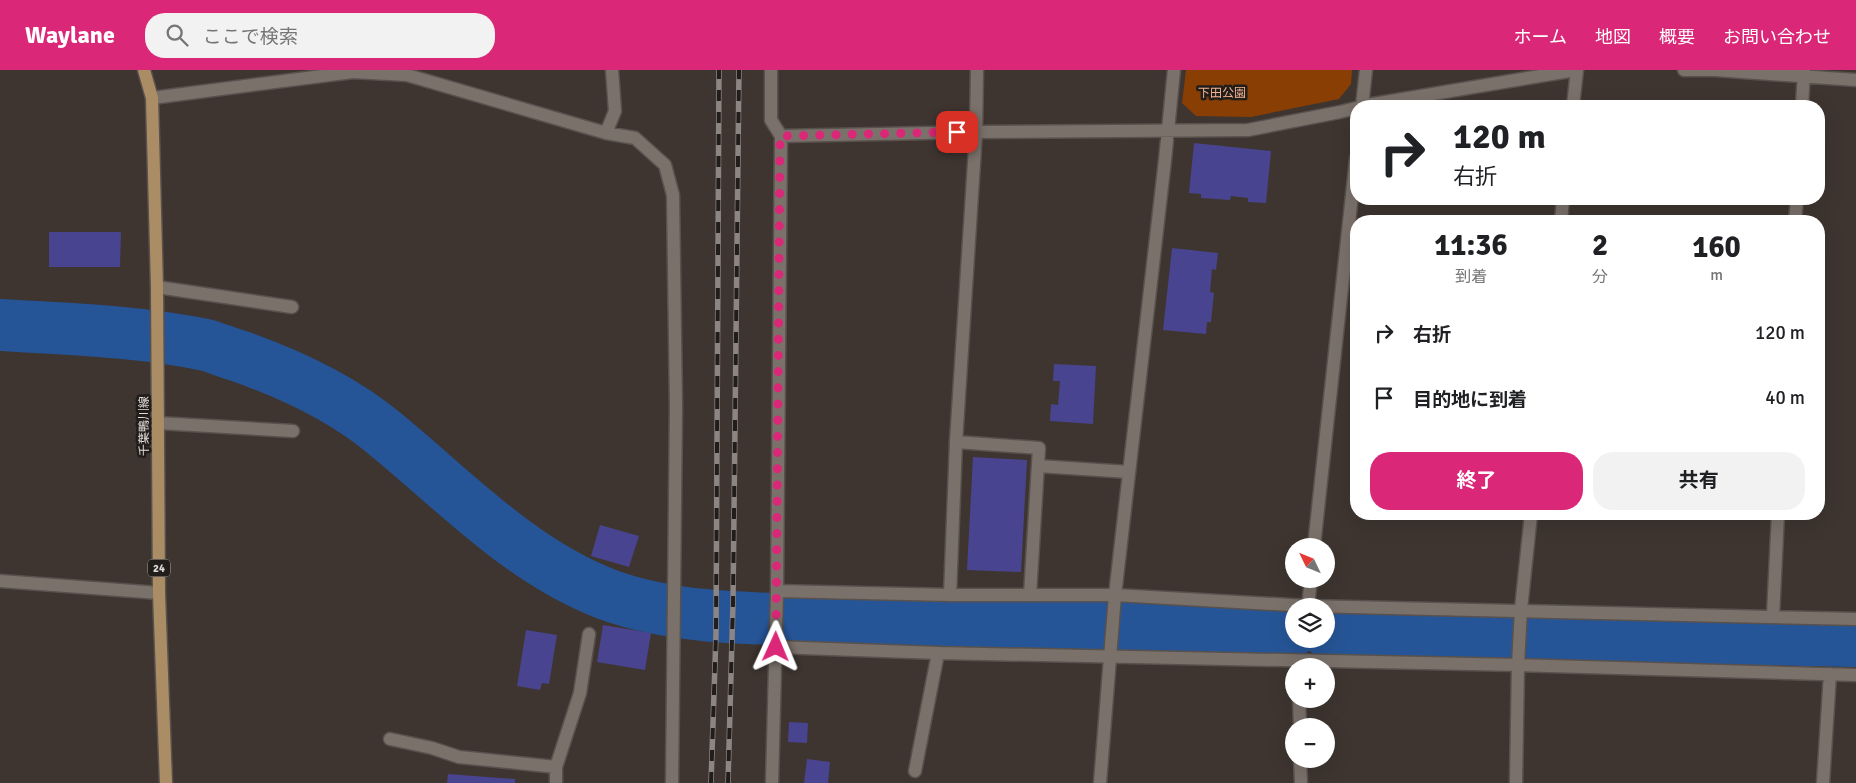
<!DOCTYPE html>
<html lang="ja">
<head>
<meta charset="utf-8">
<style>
	:root { --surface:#fff; --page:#f2f2f2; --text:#202124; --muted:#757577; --accent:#db2777 }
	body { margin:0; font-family:Signika,"Noto Sans JP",sans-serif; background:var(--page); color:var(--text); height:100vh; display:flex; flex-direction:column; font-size:19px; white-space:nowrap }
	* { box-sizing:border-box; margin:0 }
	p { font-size:16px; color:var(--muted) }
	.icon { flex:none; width:28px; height:28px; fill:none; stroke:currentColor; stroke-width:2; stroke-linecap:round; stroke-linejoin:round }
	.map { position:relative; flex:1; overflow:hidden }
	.drawer { position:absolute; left:1350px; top:145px; width:475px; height:305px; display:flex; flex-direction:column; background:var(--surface); border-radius:20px; box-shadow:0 5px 20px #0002 }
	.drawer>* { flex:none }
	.guide { position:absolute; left:1350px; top:30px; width:475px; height:105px; border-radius:20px; box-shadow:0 5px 20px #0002; background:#fff; color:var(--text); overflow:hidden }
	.needle { width:32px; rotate:313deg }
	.fabs { position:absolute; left:1285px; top:468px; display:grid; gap:10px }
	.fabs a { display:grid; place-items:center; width:50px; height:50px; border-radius:50%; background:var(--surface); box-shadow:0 5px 20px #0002; font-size:25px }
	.pin { position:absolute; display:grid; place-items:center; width:42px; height:42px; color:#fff; margin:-21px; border-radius:10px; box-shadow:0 2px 8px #0006 }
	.me { position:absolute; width:55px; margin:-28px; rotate:1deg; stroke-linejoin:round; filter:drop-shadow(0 0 4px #0008) }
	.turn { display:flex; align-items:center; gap:18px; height:105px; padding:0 20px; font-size:22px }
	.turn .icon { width:65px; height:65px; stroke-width:2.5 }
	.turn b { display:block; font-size:35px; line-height:42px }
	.eta { display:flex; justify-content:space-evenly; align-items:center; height:85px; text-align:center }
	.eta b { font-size:30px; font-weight:700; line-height:35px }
	.primary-button { display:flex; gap:10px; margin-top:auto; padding:10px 20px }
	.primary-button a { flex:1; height:58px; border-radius:20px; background:var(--accent); color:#fff; font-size:20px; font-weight:700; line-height:58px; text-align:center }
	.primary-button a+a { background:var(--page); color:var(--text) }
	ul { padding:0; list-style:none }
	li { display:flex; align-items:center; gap:15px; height:65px; padding:0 20px }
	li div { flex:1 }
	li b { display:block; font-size:19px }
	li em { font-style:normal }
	header { display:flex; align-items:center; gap:30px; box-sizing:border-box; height:70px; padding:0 25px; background:var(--accent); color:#fff }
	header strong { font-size:24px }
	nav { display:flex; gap:28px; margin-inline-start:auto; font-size:18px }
	.search { width:350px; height:45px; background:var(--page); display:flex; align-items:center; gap:12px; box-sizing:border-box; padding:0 18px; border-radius:20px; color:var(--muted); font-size:19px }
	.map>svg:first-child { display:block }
	.green { fill:#893e04 }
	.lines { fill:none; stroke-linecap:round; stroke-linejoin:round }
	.river { stroke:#265597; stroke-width:52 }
	.building { fill:#49448f }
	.lane-casing { stroke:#59514d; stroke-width:15 }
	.street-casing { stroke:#59514d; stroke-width:15 }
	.secondary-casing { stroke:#59514d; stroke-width:15 }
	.primary-casing { stroke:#59514d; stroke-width:15 }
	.lane { stroke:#7b716b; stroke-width:12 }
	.street { stroke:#7b716b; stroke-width:12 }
	.secondary { stroke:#7b716b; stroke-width:12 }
	.primary { stroke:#aa8d64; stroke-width:12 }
	.rail-casing { stroke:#8d8581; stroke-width:5.5 }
	.rail { stroke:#211d1b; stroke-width:4; stroke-dasharray:11; stroke-linecap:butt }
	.route { stroke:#db2777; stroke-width:9; stroke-dasharray:0 16.2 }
	.labels { text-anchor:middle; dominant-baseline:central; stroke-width:5; stroke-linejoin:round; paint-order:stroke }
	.shield { fill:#211d1b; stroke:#a7a19f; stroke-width:1 }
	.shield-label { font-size:11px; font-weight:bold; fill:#e0dad7 }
	.park-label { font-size:12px; fill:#f4b38f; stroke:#211d1b }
	.street-label { font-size:12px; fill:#e0dad7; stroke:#211d1b }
</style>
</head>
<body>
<header>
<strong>Waylane</strong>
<div class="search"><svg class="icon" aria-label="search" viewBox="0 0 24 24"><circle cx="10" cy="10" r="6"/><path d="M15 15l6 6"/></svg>ここで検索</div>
<nav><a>ホーム</a><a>地図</a><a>概要</a><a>お問い合わせ</a></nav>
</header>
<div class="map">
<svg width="1856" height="713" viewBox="0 0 1856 713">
	<rect width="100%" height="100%" fill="#3e3530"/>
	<!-- green -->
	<path class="green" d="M1186,0H1352L1351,14L1339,29L1251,47L1196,46L1182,33Z"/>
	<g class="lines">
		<!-- river -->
		<path class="river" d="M0,255C68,259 139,261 206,275C217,278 228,283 239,286C290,304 342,328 384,363C455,421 520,491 606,524C683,553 778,548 859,551C1004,555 1149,557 1294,560
			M1326,561L1856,571"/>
	</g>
	<!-- building -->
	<path class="building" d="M1194,73L1271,81L1266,133L1248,132V128L1231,126L1230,130L1201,128V124L1189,123Z
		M49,162H121L120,197H49Z
		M1172,178L1218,183L1216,200L1212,199L1210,222L1214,223L1211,252H1207L1206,264L1163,260Z
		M1054,294L1096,296L1093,354L1050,351L1051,334L1058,335L1060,311H1053Z
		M973,387L1027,390L1021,502L967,500Z
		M600,455L639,466L629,497L591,486Z
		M603,555L651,563L645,600L597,592Z
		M526,560L557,565L549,614L542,613L540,620L517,616Z
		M789,652L808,653L807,673L788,672Z
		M807,689L830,692L828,713H804Z
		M448,704L515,709V713H447Z"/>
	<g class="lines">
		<!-- lane casing -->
		<g class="lane-casing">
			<path id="lane" d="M157,217L292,237
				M158,353L293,361
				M956,372L1039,378L1030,525
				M1038,396L1129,402"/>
		</g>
		<!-- street casing -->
		<g class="street-casing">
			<path id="street" d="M771,0V50L781,66L777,521L772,713
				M1684,0H1715L1856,10
				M152,28L353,2L407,5L606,63L635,68L665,95L673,125L676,337L672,713
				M1361,36L1576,0
				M1362,36L1366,0
				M1802,36L1804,0
				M606,63L615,41L612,0
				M781,66L976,62L1248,60L1340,42L1356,38
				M1795,151L1797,129
				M1314,476L1356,88
				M0,511L159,523
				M777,521L950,525H1115L1308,536L1856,549
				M950,525L956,372L976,62L977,0
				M1308,536L1311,509
				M1773,546L1778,444
				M776,577L938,583L1518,595L1856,605
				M1299,629L1300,656
				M390,669L432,678L459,687L556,697
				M1300,689L1301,713
				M915,701L938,583
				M556,713V697L580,623L589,564
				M1100,713L1115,525L1165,90L1174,0
				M1823,713L1830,604"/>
		</g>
		<!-- secondary casing -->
		<g class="secondary-casing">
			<path id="secondary" d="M1573,36L1577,0
				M1561,151L1563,129
				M1516,713L1518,595L1521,539L1531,444"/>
		</g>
		<!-- primary casing -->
		<g class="primary-casing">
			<path id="primary" d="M144,0L152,28L157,217L159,523L166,713"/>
		</g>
		<!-- lane -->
		<use href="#lane" class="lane"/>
		<!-- street -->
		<use href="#street" class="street"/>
		<!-- secondary -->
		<use href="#secondary" class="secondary"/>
		<!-- primary -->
		<use href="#primary" class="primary"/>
		<!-- rail casing -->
		<g class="rail-casing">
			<path id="rail" d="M711,713L716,564L719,0
				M728,713L733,533L739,0"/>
		</g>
		<!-- rail -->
		<use href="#rail" class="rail"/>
	</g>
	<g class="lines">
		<!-- route -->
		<path class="route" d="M776,577L780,66L957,62"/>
	</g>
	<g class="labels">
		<!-- shield labels -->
		<rect class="shield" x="148" y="489.5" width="22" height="17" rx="4"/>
		<g class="shield-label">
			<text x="159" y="498">24</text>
		</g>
		<!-- park labels -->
		<g class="park-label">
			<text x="1222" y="23">下田公園</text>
		</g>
		<!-- street labels -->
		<g class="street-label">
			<text transform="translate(144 356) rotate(-90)">千葉鴨川線</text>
		</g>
	</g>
</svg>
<div class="fabs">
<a><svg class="needle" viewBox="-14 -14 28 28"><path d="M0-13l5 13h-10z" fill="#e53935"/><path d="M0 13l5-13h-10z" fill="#757577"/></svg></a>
<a><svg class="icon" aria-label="layers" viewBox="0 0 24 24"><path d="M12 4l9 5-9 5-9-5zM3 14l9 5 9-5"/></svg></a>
<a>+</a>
<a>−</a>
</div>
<div class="pin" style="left:957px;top:62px;background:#d93025"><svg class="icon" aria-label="arrive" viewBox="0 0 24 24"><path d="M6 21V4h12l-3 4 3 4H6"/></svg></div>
<svg class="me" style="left:776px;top:577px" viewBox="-20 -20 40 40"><path d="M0-17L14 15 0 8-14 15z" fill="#db2777" stroke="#fff" stroke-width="4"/></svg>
<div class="guide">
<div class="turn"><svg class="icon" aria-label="right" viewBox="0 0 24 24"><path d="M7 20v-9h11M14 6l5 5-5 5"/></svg><div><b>120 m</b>右折</div></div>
</div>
<section class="drawer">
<div class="eta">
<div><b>11:36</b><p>到着</p></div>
<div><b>2</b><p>分</p></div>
<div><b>160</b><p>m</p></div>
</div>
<ul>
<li><svg class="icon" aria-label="right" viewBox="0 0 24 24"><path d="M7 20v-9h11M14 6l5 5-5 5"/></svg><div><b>右折</b></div><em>120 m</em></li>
<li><svg class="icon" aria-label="arrive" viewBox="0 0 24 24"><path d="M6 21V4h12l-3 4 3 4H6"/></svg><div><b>目的地に到着</b></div><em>40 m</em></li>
</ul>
<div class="primary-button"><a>終了</a><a>共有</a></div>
</section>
</div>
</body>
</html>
